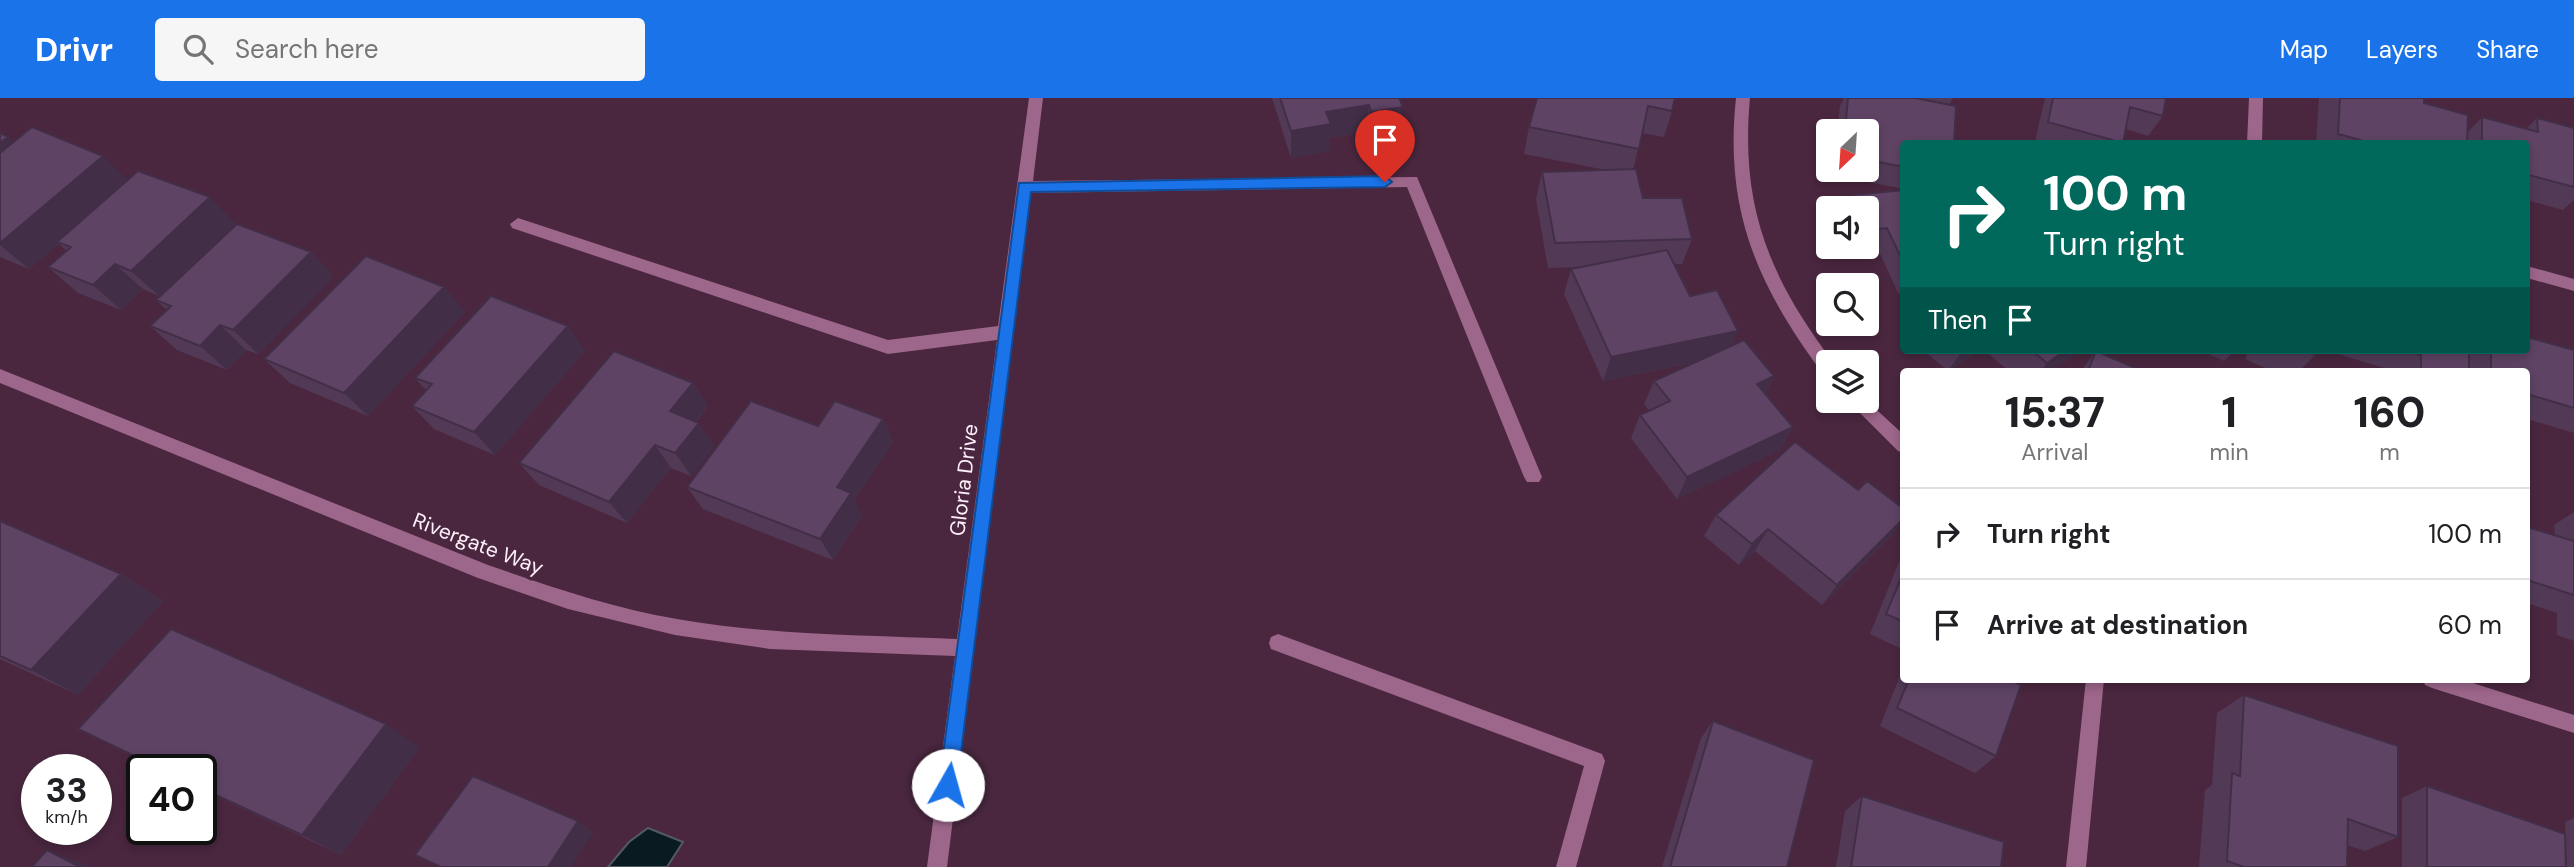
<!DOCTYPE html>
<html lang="en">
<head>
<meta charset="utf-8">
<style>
	:root { --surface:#fff; --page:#f6f6f6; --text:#202124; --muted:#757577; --line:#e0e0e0; --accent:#1a73e8 }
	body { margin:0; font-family:"DM Sans",sans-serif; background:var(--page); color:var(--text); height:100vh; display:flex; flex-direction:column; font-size:26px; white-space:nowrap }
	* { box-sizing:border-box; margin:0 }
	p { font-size:23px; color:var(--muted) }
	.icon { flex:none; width:38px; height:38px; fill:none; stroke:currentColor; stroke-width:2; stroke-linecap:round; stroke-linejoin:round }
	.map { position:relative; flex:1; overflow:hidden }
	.details { position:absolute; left:1900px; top:270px; width:630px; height:315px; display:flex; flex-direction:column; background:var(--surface); border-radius:7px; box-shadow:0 4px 10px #0003 }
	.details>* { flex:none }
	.hud { position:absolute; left:1900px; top:42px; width:630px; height:214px; border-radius:7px; box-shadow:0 4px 10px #0003; background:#00695c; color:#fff; overflow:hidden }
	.needle { width:46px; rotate:205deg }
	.fabs { position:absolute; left:1816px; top:21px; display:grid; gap:14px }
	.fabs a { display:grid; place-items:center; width:63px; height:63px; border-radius:7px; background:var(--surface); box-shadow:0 4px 10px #0003; font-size:35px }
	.speed { position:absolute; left:21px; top:656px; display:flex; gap:14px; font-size:35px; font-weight:700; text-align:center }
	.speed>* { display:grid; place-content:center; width:91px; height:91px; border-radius:50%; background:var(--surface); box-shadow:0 4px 10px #0003; line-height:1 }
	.speed small { font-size:18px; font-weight:400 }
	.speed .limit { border:4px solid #111; border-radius:10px; background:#fff; color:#111 }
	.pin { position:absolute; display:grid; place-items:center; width:60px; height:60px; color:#fff; margin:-72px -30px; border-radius:50% 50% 50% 0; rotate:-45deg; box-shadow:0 0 7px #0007 }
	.pin .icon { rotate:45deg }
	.me { position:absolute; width:77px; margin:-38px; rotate:7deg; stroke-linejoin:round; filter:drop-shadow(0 0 5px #0008) }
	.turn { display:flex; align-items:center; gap:24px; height:147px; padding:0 28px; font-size:32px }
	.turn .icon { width:91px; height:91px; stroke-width:2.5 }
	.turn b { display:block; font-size:49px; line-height:60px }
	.then { display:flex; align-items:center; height:66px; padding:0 28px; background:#0003; gap:14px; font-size:26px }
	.eta { display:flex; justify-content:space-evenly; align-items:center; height:119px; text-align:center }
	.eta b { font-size:42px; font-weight:800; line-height:49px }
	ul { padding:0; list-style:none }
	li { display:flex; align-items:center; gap:21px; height:91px; padding:0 28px; border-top:2px solid var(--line) }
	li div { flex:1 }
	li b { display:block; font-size:26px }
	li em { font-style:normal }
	header { display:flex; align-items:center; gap:42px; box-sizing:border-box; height:98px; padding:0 35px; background:var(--accent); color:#fff }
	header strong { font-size:33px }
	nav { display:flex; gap:38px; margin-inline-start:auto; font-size:24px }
	.search { width:490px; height:63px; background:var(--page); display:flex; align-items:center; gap:18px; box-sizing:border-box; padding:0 24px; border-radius:7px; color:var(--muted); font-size:26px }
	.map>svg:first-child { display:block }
	.water { fill:#091b20; stroke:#525b61; stroke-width:2 }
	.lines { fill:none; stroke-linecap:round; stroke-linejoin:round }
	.minor { fill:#9d668b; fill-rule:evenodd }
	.wall { fill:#523a57 }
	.shaded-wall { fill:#422f47 }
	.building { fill:#5f4365; stroke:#422f47; stroke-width:2 }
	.route { fill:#1a73e8; stroke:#114b97; stroke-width:2 }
	.labels { text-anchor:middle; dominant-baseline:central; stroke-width:7; stroke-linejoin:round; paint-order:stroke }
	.street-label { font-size:21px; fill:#fef0f9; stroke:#4a273f }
</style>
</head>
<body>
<header>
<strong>Drivr</strong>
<div class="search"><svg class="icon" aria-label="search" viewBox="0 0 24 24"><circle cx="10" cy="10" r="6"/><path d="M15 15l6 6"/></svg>Search here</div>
<nav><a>Map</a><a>Layers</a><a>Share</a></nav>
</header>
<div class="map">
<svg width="2574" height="769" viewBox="0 0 2574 769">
	<rect width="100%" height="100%" fill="#4a273f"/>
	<!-- water -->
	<path class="water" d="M648,730L683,744L667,769H608L629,744Z"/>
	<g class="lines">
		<!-- minor -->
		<path class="minor" d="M1029,0H1043L1033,83L1417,79L1542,379L1539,384H1527L1524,379L1407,89L1031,95L947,769H927L955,558L770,551L675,537L568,511L478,480L0,285V271L488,467C549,488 612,510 677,521C769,537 863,537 957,541L997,242L888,256L512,130L510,126L518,120L888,242L998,228Z
			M1736,0H1750C1740,108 1769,179 1833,264H1829V278L1823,276C1757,187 1724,112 1736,0Z
			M2249,0H2263L2262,46H2247Z
			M2527,168L2574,181V193L2527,180Z
			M1848,303H1867L1904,337V355L1898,353Z
			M1278,536L1602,656L1605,663L1576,769H1556L1584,668L1271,551L1269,545L1271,539Z
			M2086,581H2104L2086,769H2066Z
			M2423,581H2460L2574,617V635L2432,590L2425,587Z"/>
	</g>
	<!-- wall -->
	<path class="wall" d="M1272,0H1399L1400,36L1369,41L1367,34L1330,40V53L1291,60Z
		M1675,0L1672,13L1664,39L1642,35L1633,72L1643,100L1692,141L1682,166H1675L1690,198L1738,233L1731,247L1774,278L1765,296L1793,329L1780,352L1677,401L1631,340L1640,317L1649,312L1644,306L1654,283L1693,265L1603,283L1564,196L1571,171L1579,169L1548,170L1536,101L1542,74L1606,72L1524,56L1529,29Z
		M1844,0H1953L1950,6L1904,46V91L1858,82L1859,72H1867V33H1837L1840,8Z
		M2045,0H2166L2163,18L2148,38L2126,31L2123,46H2042L2035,43Z
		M2319,0H2424V5L2468,34L2482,19L2526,31L2537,20L2574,89V102L2563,112L2527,102V46H2316Z
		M0,35L8,39L13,44L128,82L235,125L159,198L143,191L121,212L78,195L48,169L67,153L59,146L29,171L0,159Z
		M1904,92V195H1898L1877,149L1859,151L1857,149H1867V110H1846L1853,97Z
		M311,154L334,179L258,256L246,252L227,272L177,252L150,228L167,212L156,202Z
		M444,189L465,214L368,318L290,285L264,261Z
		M1923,252H1980L1948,273Z
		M1984,252H2081L2051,273H2009Z
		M2200,252H2235L2224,263Z
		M2249,252H2317L2315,257L2299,273H2272L2245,261Z
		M2338,252H2469V273H2394L2338,256Z
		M2469,252H2574V335L2527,321V273H2469Z
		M585,253L495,357L434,331L412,308L426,292L415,280Z
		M2096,253L2142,273H2081Z
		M693,285L708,308L696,324L714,348L691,378L671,370L627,425L539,387L519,365Z
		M883,321L893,344L854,402L862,417L833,462L703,411L687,389L818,328Z
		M2574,414V543L2557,537V515L2527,505V429L2555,437L2554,427Z
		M1716,417L1893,436L1822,507L1755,453L1739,467L1704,438Z
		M0,423L121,476L163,503L78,597L0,561Z
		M1904,459V552L1870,536L1899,464Z
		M1904,568V581H2009L1996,658L1975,675L1880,628Z
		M2244,597L2398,739L2365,753L2347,747V769H2199L2205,692L2212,687L2217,615Z
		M1713,623L1787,769H1662L1701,640Z
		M78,631L420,649L341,757L201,691V672H162Z
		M2427,688L2566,769H2402V700Z
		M1862,698L2001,769H1836L1845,713Z
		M2574,720V769H2567L2565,724Z"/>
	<!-- shaded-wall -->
	<path class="shaded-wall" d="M1369,7L1367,34L1330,40V53L1291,60V33L1326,14Z
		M1403,9L1400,36L1369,41L1371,14Z
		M8,39L37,65L0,95V45Z
		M103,58L130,84L57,144L59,146L29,171L0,147V145Z
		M210,99L235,125L159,198L131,173Z
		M311,154L334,179L258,256L233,232Z
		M115,166L143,191L121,212L93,187Z
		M444,189L465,214L368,318L344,295Z
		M220,227L246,252L227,272L200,248Z
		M568,228L585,253L495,357L474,334Z
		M1738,233L1727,258L1603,283L1611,259Z
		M1963,252H1980L1948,273Z
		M2066,252H2081L2051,273H2041L2047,265Z
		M1774,278L1762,302L1757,286Z
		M693,285L708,308L685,336L670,313Z
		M883,321L893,344L854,402L862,417L833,462L820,441L837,389Z
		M699,325L714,348L691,378L675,355Z
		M1793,329L1780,352L1677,401L1687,379Z
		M655,347L671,370L627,425L609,404Z
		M1904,420L1893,436L1822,507L1837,487Z
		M1768,431L1755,453L1739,467L1752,446Z
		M121,476L163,503L78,597L31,572Z
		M386,626L420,649L341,757L302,737Z
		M578,723L594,734L571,769H548Z
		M47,752L92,769H80Z"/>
	<!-- building -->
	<path class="building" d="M1280,0H1399L1403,9L1371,14L1369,7L1326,14L1331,26L1291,33Z
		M1537,0H1675L1672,13L1648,8L1639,51L1529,29Z
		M1848,0H1915L1956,8L1954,46H1904V69L1868,62L1871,27L1846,22Z
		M2053,0H2166L2163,18L2130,9L2123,45L2048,24Z
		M2340,0H2424V5L2468,17L2467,46H2375L2338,36Z
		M2482,19L2538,34L2537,20L2574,30V89L2529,77V95L2527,94V46H2482Z
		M32,29L103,58L0,145V55Z
		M0,35L8,39L0,45Z
		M1636,71L1643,100H1682L1692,141L1555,145L1542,74Z
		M138,73L210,99L131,173L115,166L93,187L48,169L71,149L57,144Z
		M1904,92V166L1887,130L1869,132L1867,129V110H1859L1853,97Z
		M237,126L311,154L233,232L220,227L200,248L150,228L171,208L156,202Z
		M1667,152L1690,198L1717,192L1738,233L1611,259L1571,171Z
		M366,158L444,189L344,295L264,261Z
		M491,198L568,228L474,334L412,308L432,286L415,280Z
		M2527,239L2574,252V310L2527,296V273H2491V252H2527Z
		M1744,242L1774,278L1757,286L1793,329L1687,379L1640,317L1670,303L1654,283Z
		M2031,252H2066L2047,265Z
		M2303,252H2317L2315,257Z
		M2404,252H2469V273H2421V257Z
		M614,253L693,285L670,313L699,325L675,355L655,347L609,404L519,365Z
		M2096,253L2142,273H2088Z
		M751,303L818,328L835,303L883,321L837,389L851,395L820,441L687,389Z
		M1795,344L1858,392L1867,383L1904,411V420L1837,487L1768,431L1752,446L1716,417Z
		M0,423L121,476L31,572L0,558Z
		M2527,429L2574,443V497L2527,482Z
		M1904,473V524L1886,516Z
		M171,531L386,626L302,737L201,690V672H164L78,631Z
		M1909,581H2009L2021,587L1996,658L1897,610Z
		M2244,597L2398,648V739L2348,721L2347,769H2244L2227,763L2232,675L2240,678Z
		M1713,623L1814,662L1787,769H1670Z
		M473,678L578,723L548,769H441L415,757Z
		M2427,688L2565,736L2566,769H2427Z
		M1862,698L2004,744L2001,769H1851Z
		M47,752L80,769H32Z"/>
	<!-- route -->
	<path class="route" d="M1385,78L1392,84L1385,89L1031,94L957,687L954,693L948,696L941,693L939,687L1019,85Z"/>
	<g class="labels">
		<!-- street labels -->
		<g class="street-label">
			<text transform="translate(964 382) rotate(-83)">Gloria Drive</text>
			<text transform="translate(478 446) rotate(21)">Rivergate Way</text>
		</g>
	</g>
</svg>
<div class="fabs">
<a><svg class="needle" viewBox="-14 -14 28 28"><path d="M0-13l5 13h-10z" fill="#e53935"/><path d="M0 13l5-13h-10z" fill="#757577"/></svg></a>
<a><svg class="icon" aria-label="sound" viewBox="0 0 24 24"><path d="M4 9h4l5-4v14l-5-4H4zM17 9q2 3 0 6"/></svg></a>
<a><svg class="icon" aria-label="search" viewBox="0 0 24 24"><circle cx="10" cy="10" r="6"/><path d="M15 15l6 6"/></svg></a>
<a><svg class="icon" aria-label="layers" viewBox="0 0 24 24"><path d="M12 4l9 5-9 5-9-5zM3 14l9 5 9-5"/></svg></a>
</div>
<div class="speed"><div>33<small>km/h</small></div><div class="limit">40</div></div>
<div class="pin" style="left:1385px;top:84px;background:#d93025"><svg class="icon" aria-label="arrive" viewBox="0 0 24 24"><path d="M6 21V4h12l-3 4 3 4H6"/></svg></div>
<svg class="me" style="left:948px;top:687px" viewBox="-20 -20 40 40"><circle r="19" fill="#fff"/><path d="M0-13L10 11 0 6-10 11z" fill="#1a73e8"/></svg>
<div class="hud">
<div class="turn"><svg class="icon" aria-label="right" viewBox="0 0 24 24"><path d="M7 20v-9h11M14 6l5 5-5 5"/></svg><div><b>100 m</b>Turn right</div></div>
<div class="then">Then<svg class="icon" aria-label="arrive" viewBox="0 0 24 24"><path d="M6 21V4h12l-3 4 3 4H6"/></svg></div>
</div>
<section class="details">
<div class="eta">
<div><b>15:37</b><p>Arrival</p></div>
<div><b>1</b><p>min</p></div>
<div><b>160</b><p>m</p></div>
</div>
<ul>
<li><svg class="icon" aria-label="right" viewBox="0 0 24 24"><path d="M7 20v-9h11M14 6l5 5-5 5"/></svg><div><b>Turn right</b></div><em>100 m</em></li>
<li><svg class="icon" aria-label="arrive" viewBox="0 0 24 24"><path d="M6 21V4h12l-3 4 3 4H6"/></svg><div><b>Arrive at destination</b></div><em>60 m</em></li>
</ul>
</section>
</div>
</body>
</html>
